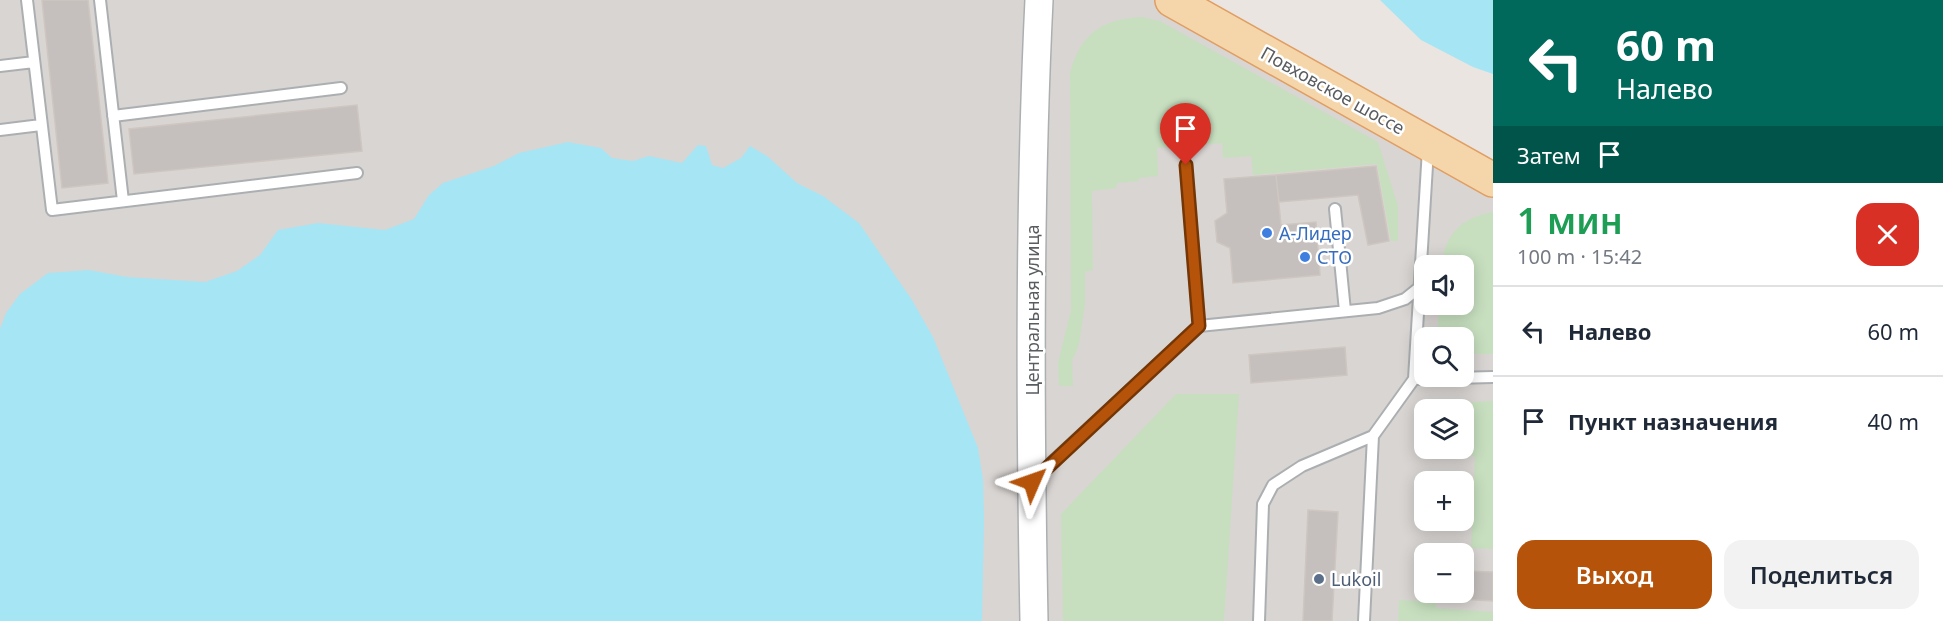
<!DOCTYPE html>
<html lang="ru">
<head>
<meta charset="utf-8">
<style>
	:root { --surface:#fff; --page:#f2f2f3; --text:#1f2937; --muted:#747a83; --line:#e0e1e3; --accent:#b45309 }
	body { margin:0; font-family:"Noto Sans",sans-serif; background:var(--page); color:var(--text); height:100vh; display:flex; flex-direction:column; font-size:22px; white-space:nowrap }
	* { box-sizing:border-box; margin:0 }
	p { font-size:20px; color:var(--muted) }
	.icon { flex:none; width:33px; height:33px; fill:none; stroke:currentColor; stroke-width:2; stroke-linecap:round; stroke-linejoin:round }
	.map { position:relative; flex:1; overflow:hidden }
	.side { display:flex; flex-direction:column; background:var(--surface); width:450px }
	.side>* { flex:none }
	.guide { background:#00695c; color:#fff; overflow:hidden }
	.controls { position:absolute; left:1414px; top:255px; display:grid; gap:12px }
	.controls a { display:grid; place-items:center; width:60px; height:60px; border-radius:12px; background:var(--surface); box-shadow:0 3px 15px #0003; font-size:30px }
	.pin { position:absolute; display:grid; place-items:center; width:51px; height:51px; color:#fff; margin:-62px -26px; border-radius:50% 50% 50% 0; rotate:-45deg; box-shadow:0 0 6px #0007 }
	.pin .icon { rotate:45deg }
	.me { position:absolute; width:66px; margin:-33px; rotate:47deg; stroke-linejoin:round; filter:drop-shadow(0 0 4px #0008) }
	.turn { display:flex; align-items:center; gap:21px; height:126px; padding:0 24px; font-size:27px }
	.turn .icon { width:78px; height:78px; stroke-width:2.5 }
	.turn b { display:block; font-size:42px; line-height:51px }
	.then { display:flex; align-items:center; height:57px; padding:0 24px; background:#0003; gap:12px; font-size:22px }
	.round { display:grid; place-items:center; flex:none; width:63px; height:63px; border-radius:18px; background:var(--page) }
	.summary { display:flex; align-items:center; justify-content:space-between; height:102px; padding:0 24px }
	h1 { font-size:36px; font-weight:600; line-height:45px; color:#1e9e55 }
	.button { display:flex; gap:12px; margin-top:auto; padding:12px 24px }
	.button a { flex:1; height:69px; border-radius:18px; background:var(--accent); color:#fff; font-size:24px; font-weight:600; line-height:69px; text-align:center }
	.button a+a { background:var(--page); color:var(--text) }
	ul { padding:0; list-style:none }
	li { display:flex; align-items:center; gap:18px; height:90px; padding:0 24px; border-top:2px solid var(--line) }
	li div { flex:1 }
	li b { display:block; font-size:22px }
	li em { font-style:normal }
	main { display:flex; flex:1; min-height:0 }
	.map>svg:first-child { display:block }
	.industrial { fill:#d9d5d3; fill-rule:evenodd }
	.green { fill:#c7dfbf }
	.water { fill:#a6e5f4 }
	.building { fill:#c5c0bd; stroke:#cec6bf; stroke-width:1.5 }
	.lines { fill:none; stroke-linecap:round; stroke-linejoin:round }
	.service-casing { stroke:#acafb1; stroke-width:14 }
	.tertiary-casing { stroke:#acafb1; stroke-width:30 }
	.primary-casing { stroke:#e09e63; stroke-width:36 }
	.service { stroke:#fff; stroke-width:10 }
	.tertiary { stroke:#fff; stroke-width:27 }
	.primary { stroke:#f5d6aa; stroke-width:33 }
	.route-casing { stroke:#753606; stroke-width:15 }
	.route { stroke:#b45309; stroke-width:10 }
	.shop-dot { fill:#3f7fe0; stroke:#fff; stroke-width:2 }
	.service-dot { fill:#5c6f8a; stroke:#fff; stroke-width:2 }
	.labels { text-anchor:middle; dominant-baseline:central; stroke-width:5; stroke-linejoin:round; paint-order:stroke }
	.street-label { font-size:18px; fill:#595d5f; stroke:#fff }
	.shop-label { font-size:18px; fill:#366cbe; stroke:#fff; text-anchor:start }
	.service-label { font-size:18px; fill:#4e5e75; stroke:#fff; text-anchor:start }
</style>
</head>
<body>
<main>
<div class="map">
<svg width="1493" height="621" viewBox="0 0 1493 621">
	<rect width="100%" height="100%" fill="#eae5e0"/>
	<!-- industrial -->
	<path class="industrial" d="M0,0H1172L1493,180V621H0ZM1425,266H1464V304H1425ZM1425,338H1464V376H1425ZM1425,410H1464V448H1425ZM1425,482H1464V520H1425ZM1425,554H1464V592H1425Z"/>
	<!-- green -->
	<path class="green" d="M1142,17L1160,21L1378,142L1398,206V241H1391L1377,164L1253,175L1251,156L1223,158L1222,143L1157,148L1158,176L1139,178V181L1117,183L1116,188L1092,191L1093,270L1085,272V304L1079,345L1072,361L1073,386H1059L1058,363L1071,310L1070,73C1080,34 1102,19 1142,17Z
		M1493,212V354H1464V338L1437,337L1439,305L1464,304V266L1442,265C1444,234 1463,217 1493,212Z
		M1176,394H1239L1224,621H1063L1061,514Z
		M1493,401V549L1471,548L1475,456L1429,453V449L1464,448V410L1431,409L1432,404Z
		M1399,600L1436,602V608L1493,612V621H1398Z"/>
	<!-- water -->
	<path class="water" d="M1380,0H1493V74L1473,67L1421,40Z
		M568,142L601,148L612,158L633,161L649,156L682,163L698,145L706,146L712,165L723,168L741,158L750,146L767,156L797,183L823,196L859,223L912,300L933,337L978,448L983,480L984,520L982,621H0V329L6,313L20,294L48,273L89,270L127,277L205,282L237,271L260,255L278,230L318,223L385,230L414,219L429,195L443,183L494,166L519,153Z"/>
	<!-- building -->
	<path class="building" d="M42,0H88L108,183L62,188Z
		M357,105L362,151L134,174L129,129Z
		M1376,166L1389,241L1368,245L1358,195L1279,202L1276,175Z
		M1276,175L1281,225L1316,222L1320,275L1233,283L1230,248L1217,242L1215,221L1227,213L1224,179Z
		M1345,347L1347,375L1251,383L1249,355Z
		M1308,510L1338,512L1332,621H1303Z
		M1464,571L1493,572V601L1430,597L1426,592H1464Z"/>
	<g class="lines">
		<!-- service casing -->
		<g class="service-casing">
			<path id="service" d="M27,0L52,210L357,173
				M100,0L123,201
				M0,66L34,62
				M113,116L341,88
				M0,130L41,125
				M1186,165L1199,326
				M1335,209L1345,311
				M1414,379L1493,377
				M1036,477L1199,326L1378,308L1405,299L1420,287
				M1259,621L1263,504L1273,485L1302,466L1373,436
				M1364,621L1373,436L1414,379L1428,149"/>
		</g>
		<!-- tertiary casing -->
		<g class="tertiary-casing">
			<path id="tertiary" d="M1034,621C1030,414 1029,207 1039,0"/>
		</g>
		<!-- primary casing -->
		<g class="primary-casing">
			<path id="primary" d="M1172,0L1493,180"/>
		</g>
		<!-- service -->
		<use href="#service" class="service"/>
		<!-- tertiary -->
		<use href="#tertiary" class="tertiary"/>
		<!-- primary -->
		<use href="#primary" class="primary"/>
	</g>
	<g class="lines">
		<!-- route casing -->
		<g class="route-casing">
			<path id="route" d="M1032,482L1199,326L1186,165"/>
		</g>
		<!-- route -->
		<use href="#route" class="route"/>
	</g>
	<!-- markers -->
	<g class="shop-dot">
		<circle cx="1267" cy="233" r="6"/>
		<circle cx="1305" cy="257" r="6"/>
	</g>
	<circle class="service-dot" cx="1319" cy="579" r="6"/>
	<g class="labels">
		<!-- street labels -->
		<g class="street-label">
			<text transform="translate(1333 90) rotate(29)">Повховское шоссе</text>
			<text transform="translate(1032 310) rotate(-90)">Центральная улица</text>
		</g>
		<!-- shop labels -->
		<g class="shop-label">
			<text x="1279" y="233">А-Лидер</text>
			<text x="1317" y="257">СТО</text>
		</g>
		<!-- service labels -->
		<g class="service-label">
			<text x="1331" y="579">Lukoil</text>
		</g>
	</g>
</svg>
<div class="controls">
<a><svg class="icon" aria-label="sound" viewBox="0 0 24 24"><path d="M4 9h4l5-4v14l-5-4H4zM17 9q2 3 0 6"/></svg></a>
<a><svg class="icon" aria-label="search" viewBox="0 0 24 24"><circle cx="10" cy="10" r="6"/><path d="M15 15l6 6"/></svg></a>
<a><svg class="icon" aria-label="layers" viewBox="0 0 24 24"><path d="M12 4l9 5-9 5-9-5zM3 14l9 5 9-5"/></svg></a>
<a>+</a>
<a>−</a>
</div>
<div class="pin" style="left:1186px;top:165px;background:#d93025"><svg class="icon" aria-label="arrive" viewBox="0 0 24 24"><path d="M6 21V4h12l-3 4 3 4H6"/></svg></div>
<svg class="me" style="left:1032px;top:482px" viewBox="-20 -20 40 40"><path d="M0-17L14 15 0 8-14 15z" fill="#b45309" stroke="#fff" stroke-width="4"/></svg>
</div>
<section class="side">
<div class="guide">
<div class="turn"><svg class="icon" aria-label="left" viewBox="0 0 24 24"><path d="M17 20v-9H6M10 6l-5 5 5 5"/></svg><div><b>60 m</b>Налево</div></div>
<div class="then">Затем<svg class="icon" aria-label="arrive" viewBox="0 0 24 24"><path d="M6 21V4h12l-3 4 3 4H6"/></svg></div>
</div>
<div class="summary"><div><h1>1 мин</h1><p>100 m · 15:42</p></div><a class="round" style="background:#d93025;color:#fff"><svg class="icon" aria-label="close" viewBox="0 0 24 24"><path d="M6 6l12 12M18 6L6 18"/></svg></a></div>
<ul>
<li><svg class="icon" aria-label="left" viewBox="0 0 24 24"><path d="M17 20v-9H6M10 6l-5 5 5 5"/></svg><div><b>Налево</b></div><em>60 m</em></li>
<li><svg class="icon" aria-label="arrive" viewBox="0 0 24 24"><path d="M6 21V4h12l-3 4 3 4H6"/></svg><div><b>Пункт назначения</b></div><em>40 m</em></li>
</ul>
<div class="button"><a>Выход</a><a>Поделиться</a></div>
</section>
</main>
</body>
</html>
